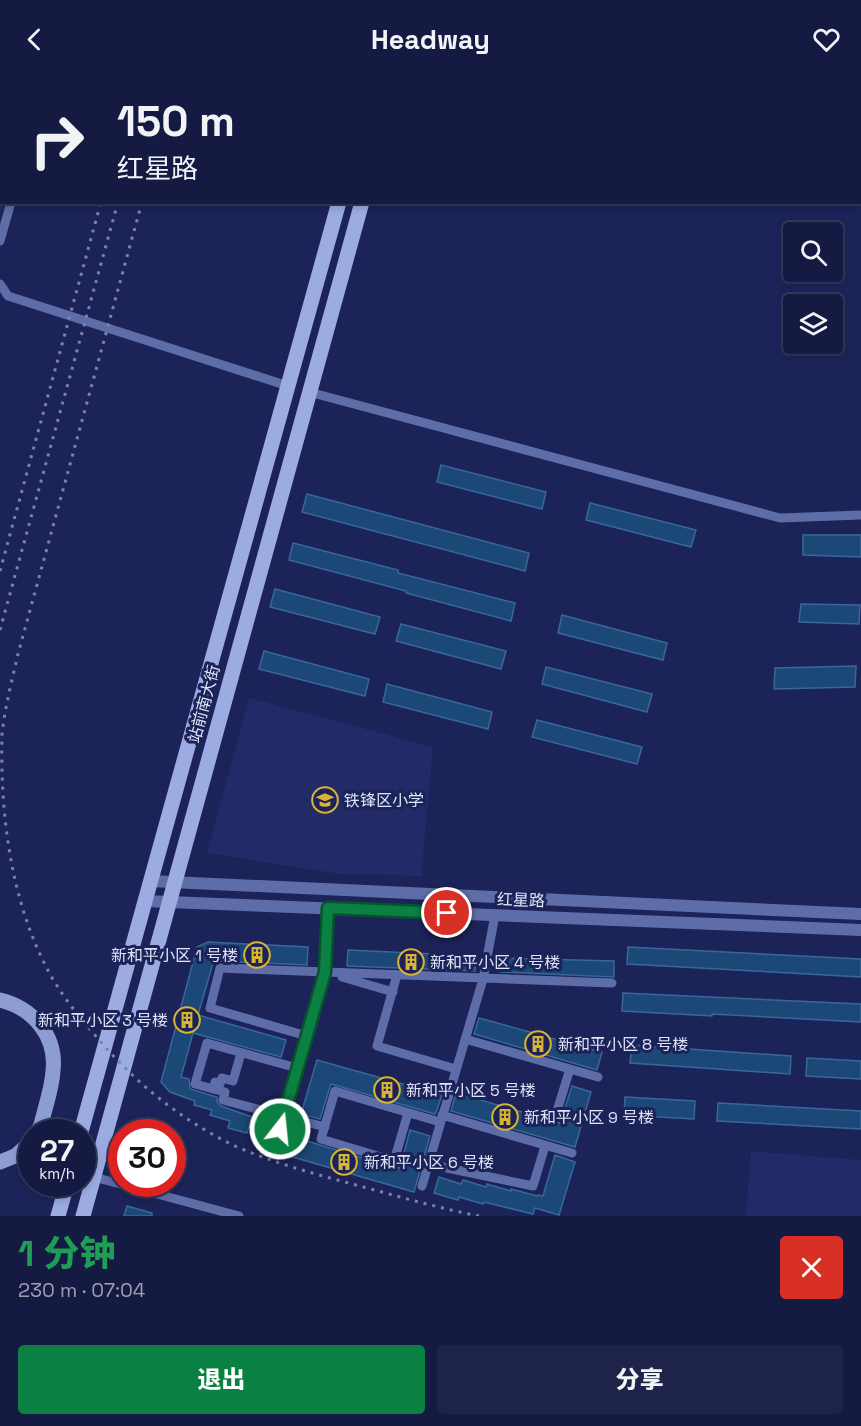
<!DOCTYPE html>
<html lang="zh">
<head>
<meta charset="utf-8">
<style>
	:root { --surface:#151a42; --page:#1e2349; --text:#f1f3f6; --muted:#9da1b2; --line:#34385b; --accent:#0b8043 }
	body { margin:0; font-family:"Space Grotesk","Noto Sans SC",sans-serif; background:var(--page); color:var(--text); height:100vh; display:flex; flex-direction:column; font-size:22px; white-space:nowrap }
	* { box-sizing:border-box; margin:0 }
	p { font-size:20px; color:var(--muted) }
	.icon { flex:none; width:33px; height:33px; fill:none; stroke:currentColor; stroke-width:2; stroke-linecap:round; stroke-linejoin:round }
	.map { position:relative; height:1138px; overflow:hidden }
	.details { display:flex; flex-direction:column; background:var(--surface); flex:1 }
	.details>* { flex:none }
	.banner { position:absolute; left:0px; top:0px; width:861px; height:126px; box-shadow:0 3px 9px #0003,0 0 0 2px var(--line); background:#151a42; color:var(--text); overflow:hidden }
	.buttons { position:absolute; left:783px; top:144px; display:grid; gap:12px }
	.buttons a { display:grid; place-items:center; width:60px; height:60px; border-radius:6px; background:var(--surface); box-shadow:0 3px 9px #0003,0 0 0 2px var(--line); font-size:30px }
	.speed { position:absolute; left:18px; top:1041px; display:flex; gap:12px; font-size:30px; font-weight:700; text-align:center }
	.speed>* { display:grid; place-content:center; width:78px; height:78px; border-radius:50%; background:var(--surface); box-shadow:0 3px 9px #0003,0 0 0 2px var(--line); line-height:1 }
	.speed small { font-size:15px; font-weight:400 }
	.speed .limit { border:9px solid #d22; background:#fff; color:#111 }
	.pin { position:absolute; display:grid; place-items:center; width:51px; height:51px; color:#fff; margin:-26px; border:3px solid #fff; border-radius:50%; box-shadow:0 2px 6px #0007 }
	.me { position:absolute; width:66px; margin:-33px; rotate:16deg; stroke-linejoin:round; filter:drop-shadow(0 0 4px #0008) }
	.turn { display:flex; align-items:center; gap:21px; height:126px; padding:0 18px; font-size:27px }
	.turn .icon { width:78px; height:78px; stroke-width:2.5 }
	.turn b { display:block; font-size:42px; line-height:51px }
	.round { display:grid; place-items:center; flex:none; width:63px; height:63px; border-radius:6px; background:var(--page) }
	.head { display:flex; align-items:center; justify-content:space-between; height:102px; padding:0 18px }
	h1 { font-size:36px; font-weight:800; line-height:45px; color:#1e9e55 }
	.button { display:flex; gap:12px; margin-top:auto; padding:12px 18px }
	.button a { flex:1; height:69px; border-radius:6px; background:var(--accent); color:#fff; font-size:24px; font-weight:800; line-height:69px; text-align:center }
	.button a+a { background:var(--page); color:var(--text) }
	header { display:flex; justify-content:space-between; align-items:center; height:78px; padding:0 18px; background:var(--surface); font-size:27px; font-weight:800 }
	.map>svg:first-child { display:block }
	.built { fill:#222b68 }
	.building { fill:#1b4877; stroke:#3a679a; stroke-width:1.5 }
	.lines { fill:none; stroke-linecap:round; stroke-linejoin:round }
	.minor { stroke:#5e6da8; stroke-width:9 }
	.tertiary { stroke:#5e6da8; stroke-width:12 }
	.primary { stroke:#8d9cd3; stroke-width:15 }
	.trunk { stroke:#9cace2; stroke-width:15 }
	.rail { stroke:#7c82a8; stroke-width:3; stroke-dasharray:3 6; stroke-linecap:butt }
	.route-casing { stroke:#07532c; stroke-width:15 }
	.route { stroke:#0b8043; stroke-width:10 }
	.labels { text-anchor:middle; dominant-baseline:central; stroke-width:6; stroke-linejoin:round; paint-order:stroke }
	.street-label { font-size:16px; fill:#dee4f9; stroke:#1c2358 }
	.poi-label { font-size:16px; fill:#dee4f9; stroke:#1c2358; text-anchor:start }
</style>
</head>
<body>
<header><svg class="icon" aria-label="back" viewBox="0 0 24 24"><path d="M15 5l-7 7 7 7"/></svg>Headway<svg class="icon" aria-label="heart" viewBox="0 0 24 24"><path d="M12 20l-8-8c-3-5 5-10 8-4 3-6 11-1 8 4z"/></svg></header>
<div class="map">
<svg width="861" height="1138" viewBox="0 0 861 1138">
	<rect width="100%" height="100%" fill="#1c2358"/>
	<!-- built -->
	<path class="built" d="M0,0H35L2,2V124L3,125L0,138Z
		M249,620L433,669L422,789L423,798L340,796L207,775Z
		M751,1073L861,1082V1138H746Z"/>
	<!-- building -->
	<path class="building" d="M441,387L546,414L542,431L437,404Z
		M307,416L529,475L525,493L302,434Z
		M590,425L696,452L691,469L586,442Z
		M803,457H861V479L803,477Z
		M293,465L398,492V495L515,525L511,543L406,515V513L289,482Z
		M275,511L380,539L375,556L270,529Z
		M801,526L860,527L859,546L799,544Z
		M562,537L667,565L663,582L558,555Z
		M401,546L506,573L501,591L396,563Z
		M264,573L369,601L365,618L259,591Z
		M856,588L855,609L774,611L775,590Z
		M546,589L652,616L647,634L542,606Z
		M387,606L492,634L488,651L383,624Z
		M537,642L642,669L637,686L532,659Z
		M208,864L308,869L307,887L220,883L213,885L198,937L286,962L281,979L193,955L181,999L189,1001L190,1011L217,1019V1024L221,1028L252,1039L247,1055L228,1050L230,1043L210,1037L212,1032L194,1027L195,1023L170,1014L161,1004L197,869Z
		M628,869L861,881V899L627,886Z
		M348,872L476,878L475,893L347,888Z
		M501,880L614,883V899L501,894Z
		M623,915L861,926V944L712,936V938L622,933Z
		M479,940L602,974L597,992L474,956Z
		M632,967L791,978L790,996L630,985Z
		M807,980L861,983V1001L806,998Z
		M317,982L442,1017L437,1032L435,1036L331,1006L320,1041L301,1036Z
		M572,1008L591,1014L575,1069L451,1033L456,1015L560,1045Z
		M625,1019L695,1023L694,1041L624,1037Z
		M718,1025L861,1033V1051L717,1043Z
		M410,1052L430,1058L414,1114L289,1078L294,1059L392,1089L400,1090Z
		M555,1077L575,1084L559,1137L535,1130L533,1136L484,1124L483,1126L459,1119L458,1122L434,1115L439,1099L461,1106L463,1102L486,1109L487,1106L511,1113V1111L537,1118L538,1117L543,1118Z
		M127,1128L152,1135V1138H124Z"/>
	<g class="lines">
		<!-- minor -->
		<path class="minor" d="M44,2V0
			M0,163L11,124
			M0,206L8,218L288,308
			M309,314L780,440L861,437
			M397,897L377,968L456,991
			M342,899L393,914
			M307,958L210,930L220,890L612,905
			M465,961L598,999
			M297,990L207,965L195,1006L225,1014L223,1022L325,1049
			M213,1011L215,1004L220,1006L222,1000L233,1003L241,975
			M408,1035L394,1083L321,1061L335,1013L440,1044
			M556,1036L570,991
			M442,1037L572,1075
			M276,1065L325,894L328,830
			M428,1086L533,1108L545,1068
			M94,1099L239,1138
			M422,1108L483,901L495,837"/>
		<!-- tertiary -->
		<path class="tertiary" d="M150,803L861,836
			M144,823L861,852"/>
		<!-- primary -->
		<path class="primary" d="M0,922C33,930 57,958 53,993C52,1011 45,1029 41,1047L37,1054
			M0,1084L15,1078L32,1063"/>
		<!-- trunk -->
		<path class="trunk" d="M373,2L374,0
			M396,2V0
			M81,1054L339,124
			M58,1138L67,1106
			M83,1138L362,124"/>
		<!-- rail -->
		<path class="rail" d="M91,0V2
			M126,2L127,0
			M152,2V0
			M176,2V0
			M142,124L18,576C12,602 5,629 2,656C0,738 11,826 51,898C66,924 86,947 106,970C143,1011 185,1044 235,1068C274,1085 315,1096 356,1107C397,1118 438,1130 479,1138
			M0,493L101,124
			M0,552L118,124"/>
	</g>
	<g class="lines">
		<!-- route casing -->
		<g class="route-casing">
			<path id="route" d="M280,1051L325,894L328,830L447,835"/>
		</g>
		<!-- route -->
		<use href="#route" class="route"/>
	</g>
	<!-- icons -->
	<defs>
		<g id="school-ring" transform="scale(1.35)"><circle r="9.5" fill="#1c2358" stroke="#d8b434" stroke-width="1.5"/><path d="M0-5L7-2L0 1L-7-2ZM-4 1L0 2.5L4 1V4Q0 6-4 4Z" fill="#d8b434"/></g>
		<g id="building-ring" transform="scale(1.35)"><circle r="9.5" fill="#1c2358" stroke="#d8b434" stroke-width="1.5"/><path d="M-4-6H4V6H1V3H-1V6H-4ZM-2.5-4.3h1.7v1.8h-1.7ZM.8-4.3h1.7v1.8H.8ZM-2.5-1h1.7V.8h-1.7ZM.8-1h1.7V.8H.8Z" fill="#d8b434"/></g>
	</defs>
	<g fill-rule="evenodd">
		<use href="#school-ring" x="325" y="722"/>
		<use href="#building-ring" x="257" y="877"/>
		<use href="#building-ring" x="411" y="884"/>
		<use href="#building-ring" x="187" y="942"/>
		<use href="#building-ring" x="538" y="966"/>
		<use href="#building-ring" x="387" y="1012"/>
		<use href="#building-ring" x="505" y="1039"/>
		<use href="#building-ring" x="344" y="1084"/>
	</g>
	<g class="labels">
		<!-- street labels -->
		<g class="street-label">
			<text transform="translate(204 626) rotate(-75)">站前南大街</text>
			<text transform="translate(521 822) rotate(2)">红星路</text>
		</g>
		<!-- poi labels -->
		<g class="poi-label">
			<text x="344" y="722">铁锋区小学</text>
			<text x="238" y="877" text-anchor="end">新和平小区 1 号楼</text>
			<text x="430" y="884">新和平小区 4 号楼</text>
			<text x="168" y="942" text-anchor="end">新和平小区 3 号楼</text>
			<text x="558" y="966">新和平小区 8 号楼</text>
			<text x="406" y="1012">新和平小区 5 号楼</text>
			<text x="524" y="1039">新和平小区 9 号楼</text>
			<text x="364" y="1084">新和平小区 6 号楼</text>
		</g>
	</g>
</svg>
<div class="buttons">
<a><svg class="icon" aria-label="search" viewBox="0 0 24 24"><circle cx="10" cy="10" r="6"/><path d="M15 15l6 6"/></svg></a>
<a><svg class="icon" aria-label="layers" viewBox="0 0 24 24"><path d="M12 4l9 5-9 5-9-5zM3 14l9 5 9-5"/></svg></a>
</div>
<div class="speed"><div>27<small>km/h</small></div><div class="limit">30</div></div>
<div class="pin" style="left:447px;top:835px;background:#d93025"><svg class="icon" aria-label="arrive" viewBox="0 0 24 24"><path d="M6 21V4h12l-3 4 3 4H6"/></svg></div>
<svg class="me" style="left:280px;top:1051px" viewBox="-20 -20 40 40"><circle r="17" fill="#0b8043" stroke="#fff" stroke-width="3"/><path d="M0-11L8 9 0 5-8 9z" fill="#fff"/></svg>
<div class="banner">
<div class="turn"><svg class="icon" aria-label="right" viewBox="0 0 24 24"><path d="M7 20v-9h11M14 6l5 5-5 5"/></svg><div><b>150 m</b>红星路</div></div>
</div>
</div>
<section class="details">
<div class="head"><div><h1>1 分钟</h1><p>230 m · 07:04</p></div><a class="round" style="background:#d93025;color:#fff"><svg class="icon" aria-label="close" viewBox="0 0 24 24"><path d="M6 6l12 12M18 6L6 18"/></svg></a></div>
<div class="button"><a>退出</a><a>分享</a></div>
</section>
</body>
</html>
